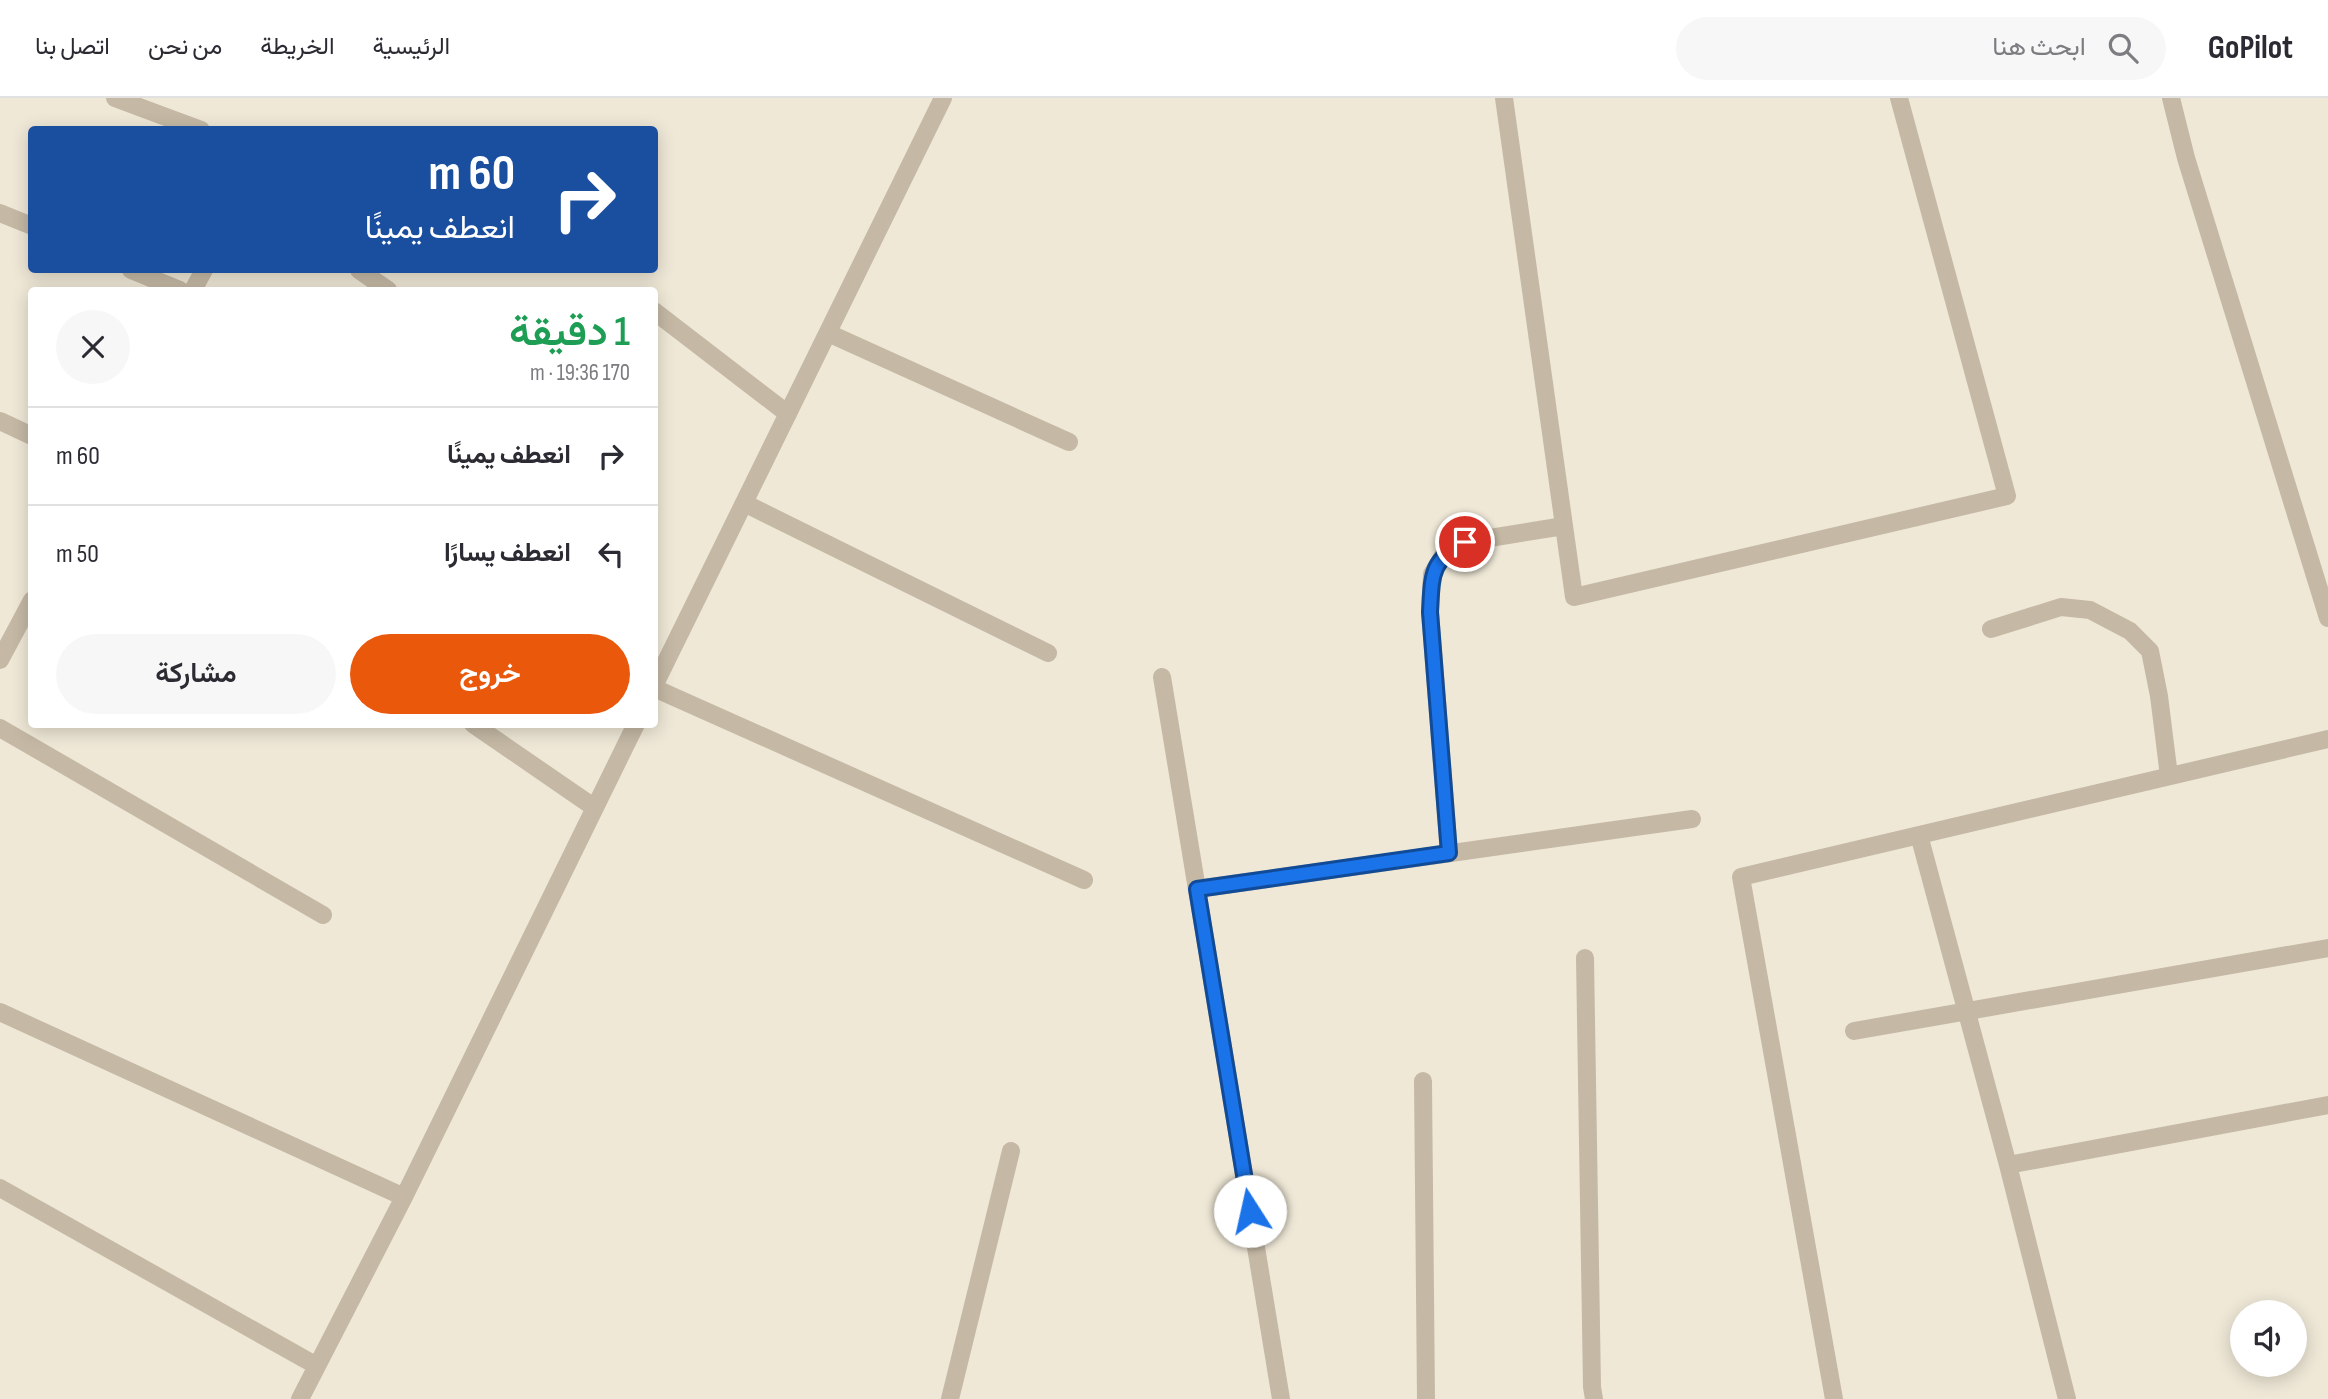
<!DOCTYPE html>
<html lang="ar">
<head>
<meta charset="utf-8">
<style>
	:root { --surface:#fff; --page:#f7f7f7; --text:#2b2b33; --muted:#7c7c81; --line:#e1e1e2; --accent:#ea580c }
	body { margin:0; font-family:"Sofia Sans Condensed",Vazirmatn,sans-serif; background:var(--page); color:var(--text); direction:rtl; height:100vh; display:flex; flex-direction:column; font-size:26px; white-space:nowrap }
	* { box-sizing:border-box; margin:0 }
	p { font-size:23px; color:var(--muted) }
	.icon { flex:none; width:38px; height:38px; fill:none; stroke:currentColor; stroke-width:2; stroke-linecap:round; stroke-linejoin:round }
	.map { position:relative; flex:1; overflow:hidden; direction:ltr }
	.drawer { position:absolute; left:28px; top:189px; width:630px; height:441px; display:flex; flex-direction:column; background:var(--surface); border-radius:7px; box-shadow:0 4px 18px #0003; direction:rtl }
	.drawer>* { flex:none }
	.banner { position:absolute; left:28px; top:28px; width:630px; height:147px; border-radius:7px; box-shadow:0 4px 18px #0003; direction:rtl; background:#1a4fa0; color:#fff; overflow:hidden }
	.tools { position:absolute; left:2230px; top:1202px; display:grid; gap:14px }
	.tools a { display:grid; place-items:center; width:77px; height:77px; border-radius:50%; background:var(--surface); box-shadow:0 4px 18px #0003; font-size:35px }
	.pin { position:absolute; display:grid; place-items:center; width:60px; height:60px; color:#fff; margin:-30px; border:4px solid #fff; border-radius:50%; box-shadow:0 2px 7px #0007 }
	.me { position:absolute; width:77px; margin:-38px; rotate:350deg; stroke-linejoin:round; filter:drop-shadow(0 0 5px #0008) }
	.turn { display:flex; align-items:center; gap:24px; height:147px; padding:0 28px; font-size:32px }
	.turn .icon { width:91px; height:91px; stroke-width:2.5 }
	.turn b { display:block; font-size:49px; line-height:60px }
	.round { display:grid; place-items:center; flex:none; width:74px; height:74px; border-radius:37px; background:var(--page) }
	.overview { display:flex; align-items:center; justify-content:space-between; height:119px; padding:0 28px }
	h1 { font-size:42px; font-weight:600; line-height:52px; color:#1e9e55 }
	.cta { display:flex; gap:14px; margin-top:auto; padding:14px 28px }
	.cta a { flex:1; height:80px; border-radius:42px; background:var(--accent); color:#fff; font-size:28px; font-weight:600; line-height:80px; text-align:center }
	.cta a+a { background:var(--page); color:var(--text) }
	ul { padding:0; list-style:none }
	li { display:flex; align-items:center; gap:21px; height:98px; padding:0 28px; border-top:2px solid var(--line) }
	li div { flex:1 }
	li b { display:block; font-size:26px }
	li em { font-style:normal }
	header { display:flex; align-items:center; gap:42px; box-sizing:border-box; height:98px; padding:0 35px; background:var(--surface); border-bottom:2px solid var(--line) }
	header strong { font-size:33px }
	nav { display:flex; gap:38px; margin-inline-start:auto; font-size:24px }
	.search { width:490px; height:63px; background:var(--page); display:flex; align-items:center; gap:18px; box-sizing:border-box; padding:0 24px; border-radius:38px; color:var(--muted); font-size:26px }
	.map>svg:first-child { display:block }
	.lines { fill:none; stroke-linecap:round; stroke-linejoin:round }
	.street { stroke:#c5b9a5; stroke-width:18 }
	.route-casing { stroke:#114b97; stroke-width:18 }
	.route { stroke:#1a73e8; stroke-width:12 }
</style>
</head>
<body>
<header>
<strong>GoPilot</strong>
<div class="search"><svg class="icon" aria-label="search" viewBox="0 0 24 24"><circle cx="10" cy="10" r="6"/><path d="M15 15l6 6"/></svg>ابحث هنا</div>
<nav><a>الرئيسية</a><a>الخريطة</a><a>من نحن</a><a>اتصل بنا</a></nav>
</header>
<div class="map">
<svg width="2328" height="1301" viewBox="0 0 2328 1301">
	<rect width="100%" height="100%" fill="#efe8d7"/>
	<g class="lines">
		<!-- street -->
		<path class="street" d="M115,0L201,32
			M1504,0L1574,499L2007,398L1899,0
			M2171,0L2186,60L2328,520
			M0,115L32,128
			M131,172L180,192
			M359,172L388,192
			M193,192L204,172
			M654,213L788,316
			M828,235L1069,344
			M0,323L32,338
			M744,405L1048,555
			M1991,531L2061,509L2090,512L2130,533L2150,553L2159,598L2169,678
			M0,562L32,502
			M1162,579L1281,1301
			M654,588L943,0
			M654,590L1084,782
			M473,626L595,710
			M0,630L323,817
			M1919,737L2008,1067L2067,1301
			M1449,755L1430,514L1432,476L1446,453L1465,444L1564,428
			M1197,791L1692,721
			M1585,860L1592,1289L1594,1301
			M0,914L404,1099
			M1854,933L2328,850
			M1423,983L1426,1301
			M2008,1067L2328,1007
			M0,1090L317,1268
			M300,1301L404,1099L636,626
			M950,1301L1011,1053
			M1834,1301L1741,779L2328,641"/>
	</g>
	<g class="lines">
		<!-- route casing -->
		<g class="route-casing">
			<path id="route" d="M1250,1113L1197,791L1449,755L1430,514C1432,478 1430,462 1465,444"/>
		</g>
		<!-- route -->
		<use href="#route" class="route"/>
	</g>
</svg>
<div class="tools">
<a><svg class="icon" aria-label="sound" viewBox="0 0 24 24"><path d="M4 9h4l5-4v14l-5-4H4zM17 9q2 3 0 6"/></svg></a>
</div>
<div class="pin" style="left:1465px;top:444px;background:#d93025"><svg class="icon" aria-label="arrive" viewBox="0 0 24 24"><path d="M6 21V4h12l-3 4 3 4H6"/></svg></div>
<svg class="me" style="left:1250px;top:1113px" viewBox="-20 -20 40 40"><circle r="19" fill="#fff"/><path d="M0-13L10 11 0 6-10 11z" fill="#1a73e8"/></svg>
<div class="banner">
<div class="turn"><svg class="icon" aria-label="right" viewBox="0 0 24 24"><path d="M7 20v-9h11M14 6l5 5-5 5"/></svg><div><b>60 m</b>انعطف يمينًا</div></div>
</div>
<section class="drawer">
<div class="overview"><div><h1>1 دقيقة</h1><p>170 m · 19:36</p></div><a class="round"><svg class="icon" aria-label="close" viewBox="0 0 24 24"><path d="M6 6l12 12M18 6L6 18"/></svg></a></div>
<ul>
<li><svg class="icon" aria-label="right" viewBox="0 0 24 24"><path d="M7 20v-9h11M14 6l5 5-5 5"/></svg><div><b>انعطف يمينًا</b></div><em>60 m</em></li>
<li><svg class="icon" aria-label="left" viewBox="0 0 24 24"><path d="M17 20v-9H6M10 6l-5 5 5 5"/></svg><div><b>انعطف يسارًا</b></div><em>50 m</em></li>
</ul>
<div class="cta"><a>خروج</a><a>مشاركة</a></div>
</section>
</div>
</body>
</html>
